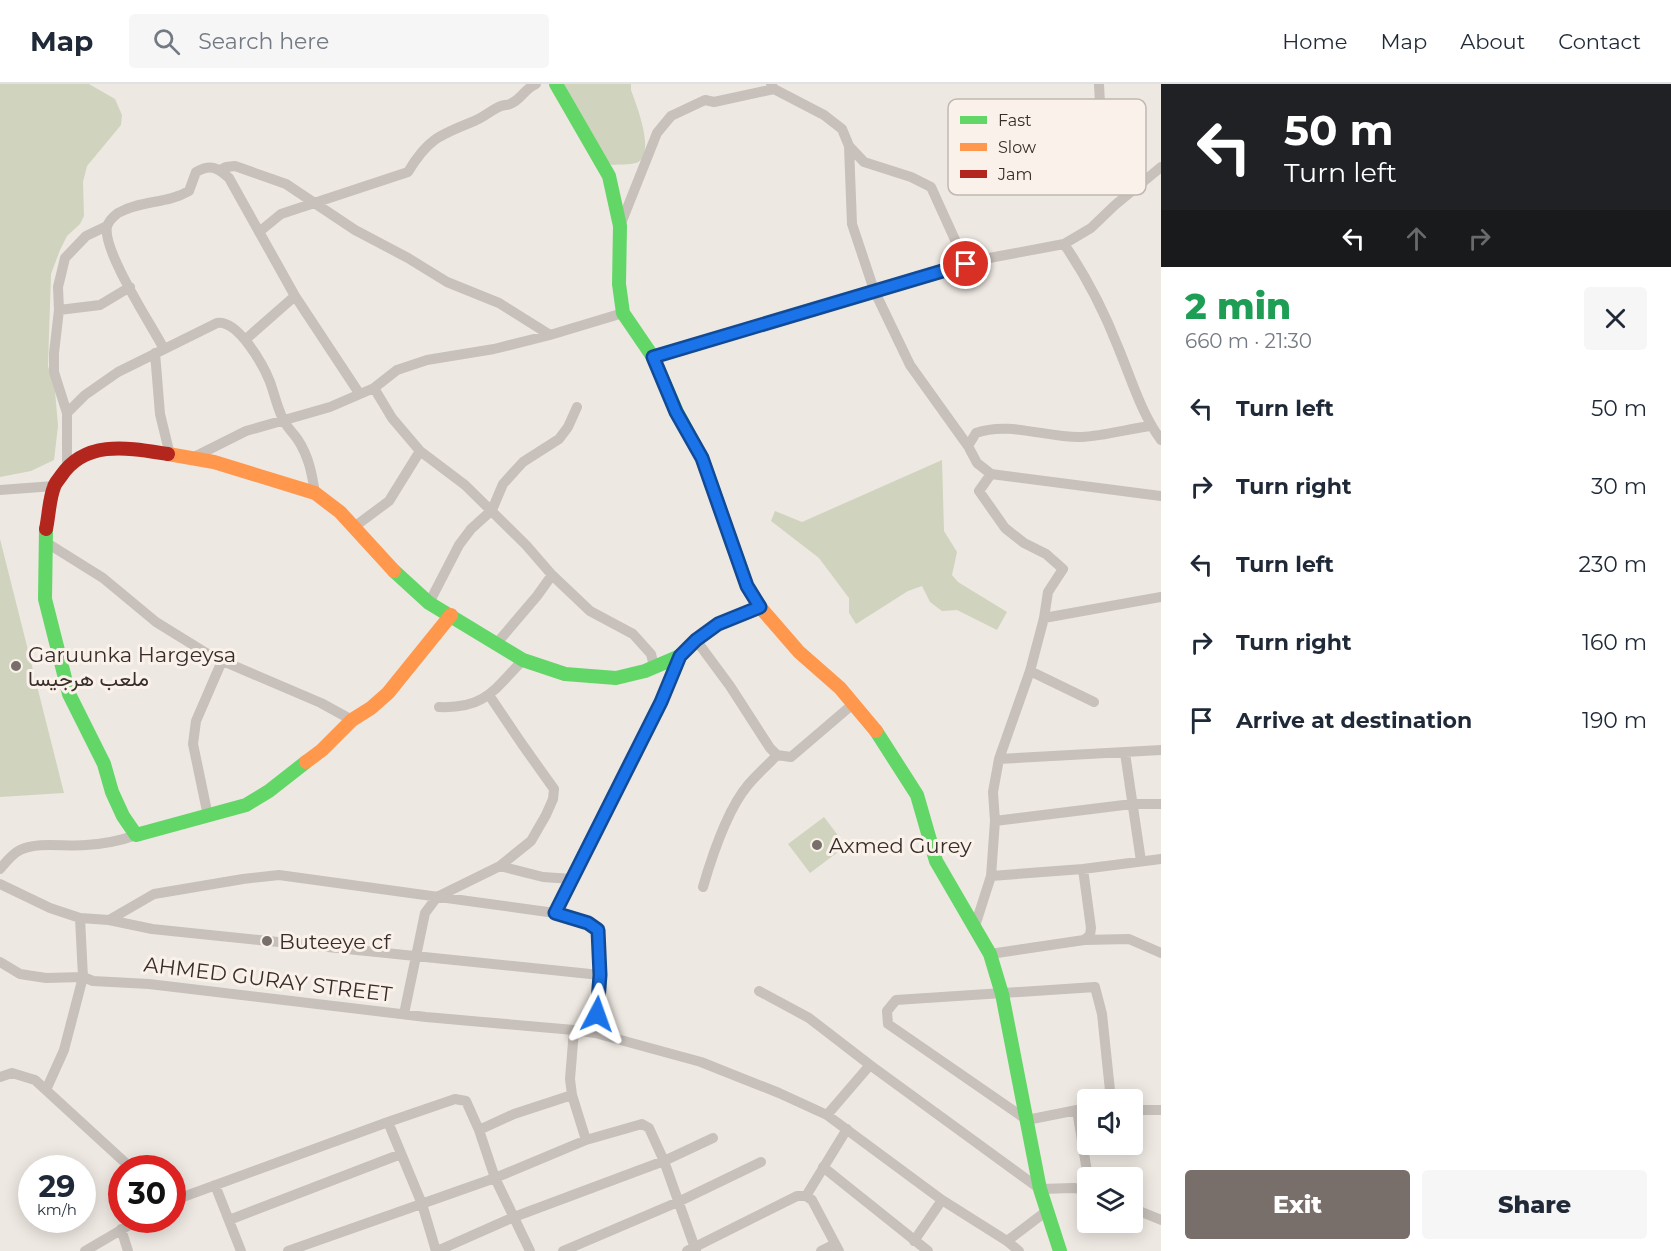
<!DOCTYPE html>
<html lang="en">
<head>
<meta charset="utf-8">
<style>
	:root { --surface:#fff; --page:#f6f6f7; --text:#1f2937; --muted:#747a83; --line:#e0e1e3; --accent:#786e6a }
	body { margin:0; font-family:Montserrat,Vazirmatn,sans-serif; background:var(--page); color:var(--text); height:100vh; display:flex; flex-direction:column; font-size:22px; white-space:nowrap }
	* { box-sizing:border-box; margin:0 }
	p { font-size:20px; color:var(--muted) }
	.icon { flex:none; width:33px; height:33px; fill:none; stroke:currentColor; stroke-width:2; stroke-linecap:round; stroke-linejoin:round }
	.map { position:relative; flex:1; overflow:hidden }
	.side { display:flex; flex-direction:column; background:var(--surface); width:510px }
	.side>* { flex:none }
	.top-card { background:#202124; color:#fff; overflow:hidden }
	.controls { position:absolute; left:1077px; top:1005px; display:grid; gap:12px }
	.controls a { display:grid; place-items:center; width:66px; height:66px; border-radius:6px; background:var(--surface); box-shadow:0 3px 15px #0003; font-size:30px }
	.speed { position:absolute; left:18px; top:1071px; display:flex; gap:12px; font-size:30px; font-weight:700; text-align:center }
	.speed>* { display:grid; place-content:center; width:78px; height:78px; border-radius:50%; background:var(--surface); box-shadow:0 3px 15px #0003; line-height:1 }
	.speed small { font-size:15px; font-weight:400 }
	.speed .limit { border:9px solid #d22; background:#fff; color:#111 }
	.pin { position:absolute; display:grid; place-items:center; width:51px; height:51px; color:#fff; margin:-26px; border:3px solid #fff; border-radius:50%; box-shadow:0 2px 6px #0007 }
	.me { position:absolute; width:66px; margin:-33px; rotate:4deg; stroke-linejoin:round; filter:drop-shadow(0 0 4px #0008) }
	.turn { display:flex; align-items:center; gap:21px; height:126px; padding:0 24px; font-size:27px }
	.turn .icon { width:78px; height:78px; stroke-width:2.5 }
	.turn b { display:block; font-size:42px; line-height:51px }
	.lanes { display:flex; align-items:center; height:57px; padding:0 24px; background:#0003; justify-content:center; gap:30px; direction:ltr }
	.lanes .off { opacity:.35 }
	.round { display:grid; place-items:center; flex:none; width:63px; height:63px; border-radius:6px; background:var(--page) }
	.overview { display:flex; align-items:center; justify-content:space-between; height:102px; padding:0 24px }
	h1 { font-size:36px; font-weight:800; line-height:45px; color:#1e9e55 }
	.cta { display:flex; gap:12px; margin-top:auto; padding:12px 24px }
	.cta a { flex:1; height:69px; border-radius:6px; background:var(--accent); color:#fff; font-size:24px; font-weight:800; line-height:69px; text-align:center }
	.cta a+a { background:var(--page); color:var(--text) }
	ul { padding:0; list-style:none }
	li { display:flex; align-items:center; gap:18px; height:78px; padding:0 24px }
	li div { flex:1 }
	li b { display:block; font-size:22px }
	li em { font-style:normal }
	header { display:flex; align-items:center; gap:36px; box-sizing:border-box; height:84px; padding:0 30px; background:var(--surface); border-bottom:2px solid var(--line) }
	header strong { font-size:28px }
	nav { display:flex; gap:33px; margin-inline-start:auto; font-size:21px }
	.search { width:420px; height:54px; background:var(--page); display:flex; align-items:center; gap:15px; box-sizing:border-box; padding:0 21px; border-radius:6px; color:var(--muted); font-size:22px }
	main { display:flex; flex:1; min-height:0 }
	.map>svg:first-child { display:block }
	.green { fill:#d0d3bd }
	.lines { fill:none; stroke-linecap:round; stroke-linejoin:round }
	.street { stroke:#c7c0bb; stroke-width:10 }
	.fast { stroke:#63d668; stroke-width:14 }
	.slow { stroke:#ff974d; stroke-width:14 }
	.jam { stroke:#b3261e; stroke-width:14 }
	.route-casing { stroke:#114b97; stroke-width:15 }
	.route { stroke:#1a73e8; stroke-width:10 }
	.poi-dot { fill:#786e6a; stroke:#faf2ea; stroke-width:2 }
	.labels { text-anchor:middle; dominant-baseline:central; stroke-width:6; stroke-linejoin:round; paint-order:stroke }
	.poi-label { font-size:21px; fill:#382d29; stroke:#faf2ea; text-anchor:start }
	.street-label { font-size:21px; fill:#382d29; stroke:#faf2ea }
	.key { fill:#faf2ea; stroke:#c0b7b0; stroke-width:1.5 }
	.key-label { font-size:16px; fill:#382d29 }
</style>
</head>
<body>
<header>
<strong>Map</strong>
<div class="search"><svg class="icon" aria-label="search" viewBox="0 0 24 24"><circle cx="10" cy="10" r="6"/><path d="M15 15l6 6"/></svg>Search here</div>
<nav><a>Home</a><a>Map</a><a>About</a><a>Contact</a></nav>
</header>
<main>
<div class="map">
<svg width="1161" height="1167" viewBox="0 0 1161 1167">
	<rect width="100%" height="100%" fill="#eee8e2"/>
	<!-- green -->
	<path class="green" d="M0,0H89L115,15L122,31L121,41L87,82L83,98L84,132L80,140L67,152L60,166L51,190L48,282L55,307L58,342L54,376L31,387L0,393Z
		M564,0H631V6C636,20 657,71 636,79C629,81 619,80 612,81L605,76Z
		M942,376L944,447L957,468L952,491L958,498L1007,528L997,546L957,526L942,527L930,518L922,502L908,507L856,540L849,529V514L819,474L771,437L775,427L802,438Z
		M0,455L64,709L0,713Z
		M824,733L846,762L810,789L788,760Z"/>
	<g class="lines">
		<!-- street -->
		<path class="street" d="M771,0L774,5L824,31L842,45L849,62L852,140L874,206L910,281L968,362L977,379L991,390L1161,412
			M1099,0L1101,39L1129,109
			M849,62L864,78L911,93L931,103L966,180
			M220,86L226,83L235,82L286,100L355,146L408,174L447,198L499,219L550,251
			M620,142L657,49L671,32L705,16L714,18L774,5
			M259,148L281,130L408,88C427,56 439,51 472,38C483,34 491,26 501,22C504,21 508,21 510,20C521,16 525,4 536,0
			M1064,160C1086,192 1104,227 1118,263C1131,294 1141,329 1161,356
			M59,226L100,221L130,203
			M246,255L295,212
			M164,265C152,242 102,166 107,143C108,138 114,132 118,129C141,116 167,120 189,107L196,88C210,80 217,83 229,94L295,212L359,309
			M155,269L160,330L170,371
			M653,273L984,175L1064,160L1091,144L1115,121L1161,83
			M374,304L392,334L420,367L465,401L526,461L552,491L590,527L633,550L651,570L654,582
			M67,329L85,311L118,288L217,239C238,236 263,280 270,298C274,309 277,322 282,333C285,342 293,348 298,356C309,373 312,390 315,409
			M968,362L976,349C1009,337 1047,354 1081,353C1104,352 1128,345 1150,342
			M192,374L246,347L330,323L374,304L397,286L427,276L494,265L550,251L623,229
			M67,383V329L54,288V269L59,226L58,203L65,174L86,152L107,142
			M0,406L54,402
			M354,443L389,417L420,367
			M47,459L103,494L156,538L211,572L321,619L352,636
			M429,519L459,461L471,445L492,426L503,400L523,378L559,355L568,343L577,323
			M1044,534L1161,513
			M696,556L730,602L770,664L777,671L791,673L853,620
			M497,559L537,512L552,491
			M1030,587L1094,618
			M439,623C485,625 494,606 523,576
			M1125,669L1141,777
			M999,675L1161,666
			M208,732L193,660L196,637L222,577
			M995,737L1132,720H1161
			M500,782L543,793L572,795
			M0,785C6,778 12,770 20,766C39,757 65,763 86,761C102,760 120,757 136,751
			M991,792L1083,785L1161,775
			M0,800L50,824L80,834L83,893L93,897L149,900L426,933L574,946L595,949L701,978L779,1009L827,1031L942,1116L1007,1157L1019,1167
			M703,803C712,772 727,726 748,701C757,690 768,681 777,671
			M555,829L661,618L680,572L696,556L718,540L760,523
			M80,834L109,836L152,845L600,891
			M109,836L154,810L243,795L279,791L555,829L588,839L598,846L600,891L595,949
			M975,842L991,792L995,737L993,708L999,675L1030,587L1044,534L1048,508L1063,485L1046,470L1024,459L1005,444L979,407L991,390
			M1084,856L1129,855L1161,869
			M990,870L1084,856L1090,851L1091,844L1083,785
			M0,878L20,890L46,894L83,893L64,966L46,1006
			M759,907L809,934L870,981L1040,1105L1074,1104L1088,1106
			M404,930L425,829L437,813L500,782L516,769L531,757L546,731L553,715L554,705L549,698L522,660L489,611
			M574,946L570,995L572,1011L586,1056
			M0,993L12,989L35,996L131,1084
			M1077,1026L1088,1094
			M1088,1026H1077L1027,1036L888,940L887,927L896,916L1095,903L1102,930L1111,1016
			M1132,1026H1161
			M827,1031L870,981
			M388,1038L422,1120L436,1167
			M479,1046L514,1030L572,1011
			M823,1083L928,1167
			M215,1101L241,1167
			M806,1112L847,1045
			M172,1117L388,1038L455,1015L466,1017L479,1046L495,1094L530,1167
			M1132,1124L1161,1136
			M229,1136L401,1070
			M121,1145L128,1167
			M914,1157L942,1116
			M1007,1157L1048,1126
			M85,1167L138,1136
			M288,1167L495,1094L586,1056L642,1040L649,1044L664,1077L696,1167
			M437,1167L514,1133L664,1077L713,1054
			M563,1167L678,1118L761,1078
			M687,1167L797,1112H806L812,1116L839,1167
			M821,1167L835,1160"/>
		<!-- fast -->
		<path class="fast" d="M556,0L609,92L620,142L619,200L623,229L653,273L677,328L702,374L714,408
			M46,445L45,515L69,610L104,680L112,708L123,732L136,751L246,721L269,707L306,678
			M394,487L429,519L523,576L565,590L616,594L645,587L680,572
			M876,647L917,711L936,777L990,870L1002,910L1040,1105L1060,1167"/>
		<!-- slow -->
		<path class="slow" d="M168,370L214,378L315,409L340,428L394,487
			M714,408L747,502L760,523L799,568L840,604L876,647
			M306,678L322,666L352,636L371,624L388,609L451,531"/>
		<!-- jam -->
		<path class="jam" d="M46,445C49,431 49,416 54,403C55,399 59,395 61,392C86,355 129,364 168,370"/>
	</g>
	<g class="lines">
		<!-- route casing -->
		<g class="route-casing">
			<path id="route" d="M597,930L600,891L598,846L588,839L555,829L661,618L680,572L696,556L718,540L760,523L747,502L702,374L676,328L653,273L966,180"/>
		</g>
		<!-- route -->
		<use href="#route" class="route"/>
	</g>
	<!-- markers -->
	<g class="poi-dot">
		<circle cx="16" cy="582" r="6"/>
		<circle cx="817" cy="761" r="6"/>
		<circle cx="267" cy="857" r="6"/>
	</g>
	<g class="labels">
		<!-- poi labels -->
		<g class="poi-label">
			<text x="28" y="570">Garuunka Hargeysa<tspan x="28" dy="24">ملعب هرجيسا</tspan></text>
			<text x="829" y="761">Axmed Gurey</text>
			<text x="279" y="857">Buteeye cf</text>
		</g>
		<!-- street labels -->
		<g class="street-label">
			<text transform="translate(268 895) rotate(7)">AHMED GURAY STREET</text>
		</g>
	</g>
	<!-- legend -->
	<rect x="948" y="15" width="198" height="96" rx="9" class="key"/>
	<rect x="960" y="32" width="27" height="8" fill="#63d668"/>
	<rect x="960" y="59" width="27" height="8" fill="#ff974d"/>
	<rect x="960" y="86" width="27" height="8" fill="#b3261e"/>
	<g class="key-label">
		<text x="998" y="42">Fast</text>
		<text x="998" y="69">Slow</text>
		<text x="998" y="96">Jam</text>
	</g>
</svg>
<div class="controls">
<a><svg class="icon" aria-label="sound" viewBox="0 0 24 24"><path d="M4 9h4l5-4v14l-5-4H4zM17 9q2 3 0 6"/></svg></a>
<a><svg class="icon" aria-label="layers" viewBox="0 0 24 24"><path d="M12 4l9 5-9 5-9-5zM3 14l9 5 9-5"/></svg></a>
</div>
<div class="speed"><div>29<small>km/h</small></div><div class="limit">30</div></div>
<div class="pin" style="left:966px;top:180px;background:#d93025"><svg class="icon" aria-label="arrive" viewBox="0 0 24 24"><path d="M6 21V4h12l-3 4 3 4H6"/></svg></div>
<svg class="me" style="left:597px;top:930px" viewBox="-20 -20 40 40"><path d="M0-17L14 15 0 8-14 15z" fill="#1a73e8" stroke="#fff" stroke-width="4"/></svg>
</div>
<section class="side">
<div class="top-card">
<div class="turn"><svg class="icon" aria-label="left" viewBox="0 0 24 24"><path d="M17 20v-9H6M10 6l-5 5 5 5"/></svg><div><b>50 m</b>Turn left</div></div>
<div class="lanes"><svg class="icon" aria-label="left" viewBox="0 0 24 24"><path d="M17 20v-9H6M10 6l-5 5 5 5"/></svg><svg class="icon off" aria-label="ahead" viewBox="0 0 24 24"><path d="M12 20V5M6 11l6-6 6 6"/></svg><svg class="icon off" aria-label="right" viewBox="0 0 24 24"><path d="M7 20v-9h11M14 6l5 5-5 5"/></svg></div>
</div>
<div class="overview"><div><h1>2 min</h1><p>660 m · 21:30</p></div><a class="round"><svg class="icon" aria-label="close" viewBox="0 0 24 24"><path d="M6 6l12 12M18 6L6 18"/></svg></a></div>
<ul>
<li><svg class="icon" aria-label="left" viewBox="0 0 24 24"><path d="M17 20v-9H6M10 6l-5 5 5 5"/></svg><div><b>Turn left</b></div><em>50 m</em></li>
<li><svg class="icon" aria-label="right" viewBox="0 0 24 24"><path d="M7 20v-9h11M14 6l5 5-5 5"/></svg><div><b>Turn right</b></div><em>30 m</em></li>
<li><svg class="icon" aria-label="left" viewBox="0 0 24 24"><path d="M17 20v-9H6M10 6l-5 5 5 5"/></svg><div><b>Turn left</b></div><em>230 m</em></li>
<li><svg class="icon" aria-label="right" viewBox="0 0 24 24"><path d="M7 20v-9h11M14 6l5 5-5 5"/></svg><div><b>Turn right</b></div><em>160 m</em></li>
<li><svg class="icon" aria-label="arrive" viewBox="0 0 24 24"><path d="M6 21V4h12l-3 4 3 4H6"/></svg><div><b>Arrive at destination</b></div><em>190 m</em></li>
</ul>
<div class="cta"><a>Exit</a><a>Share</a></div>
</section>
</main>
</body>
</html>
